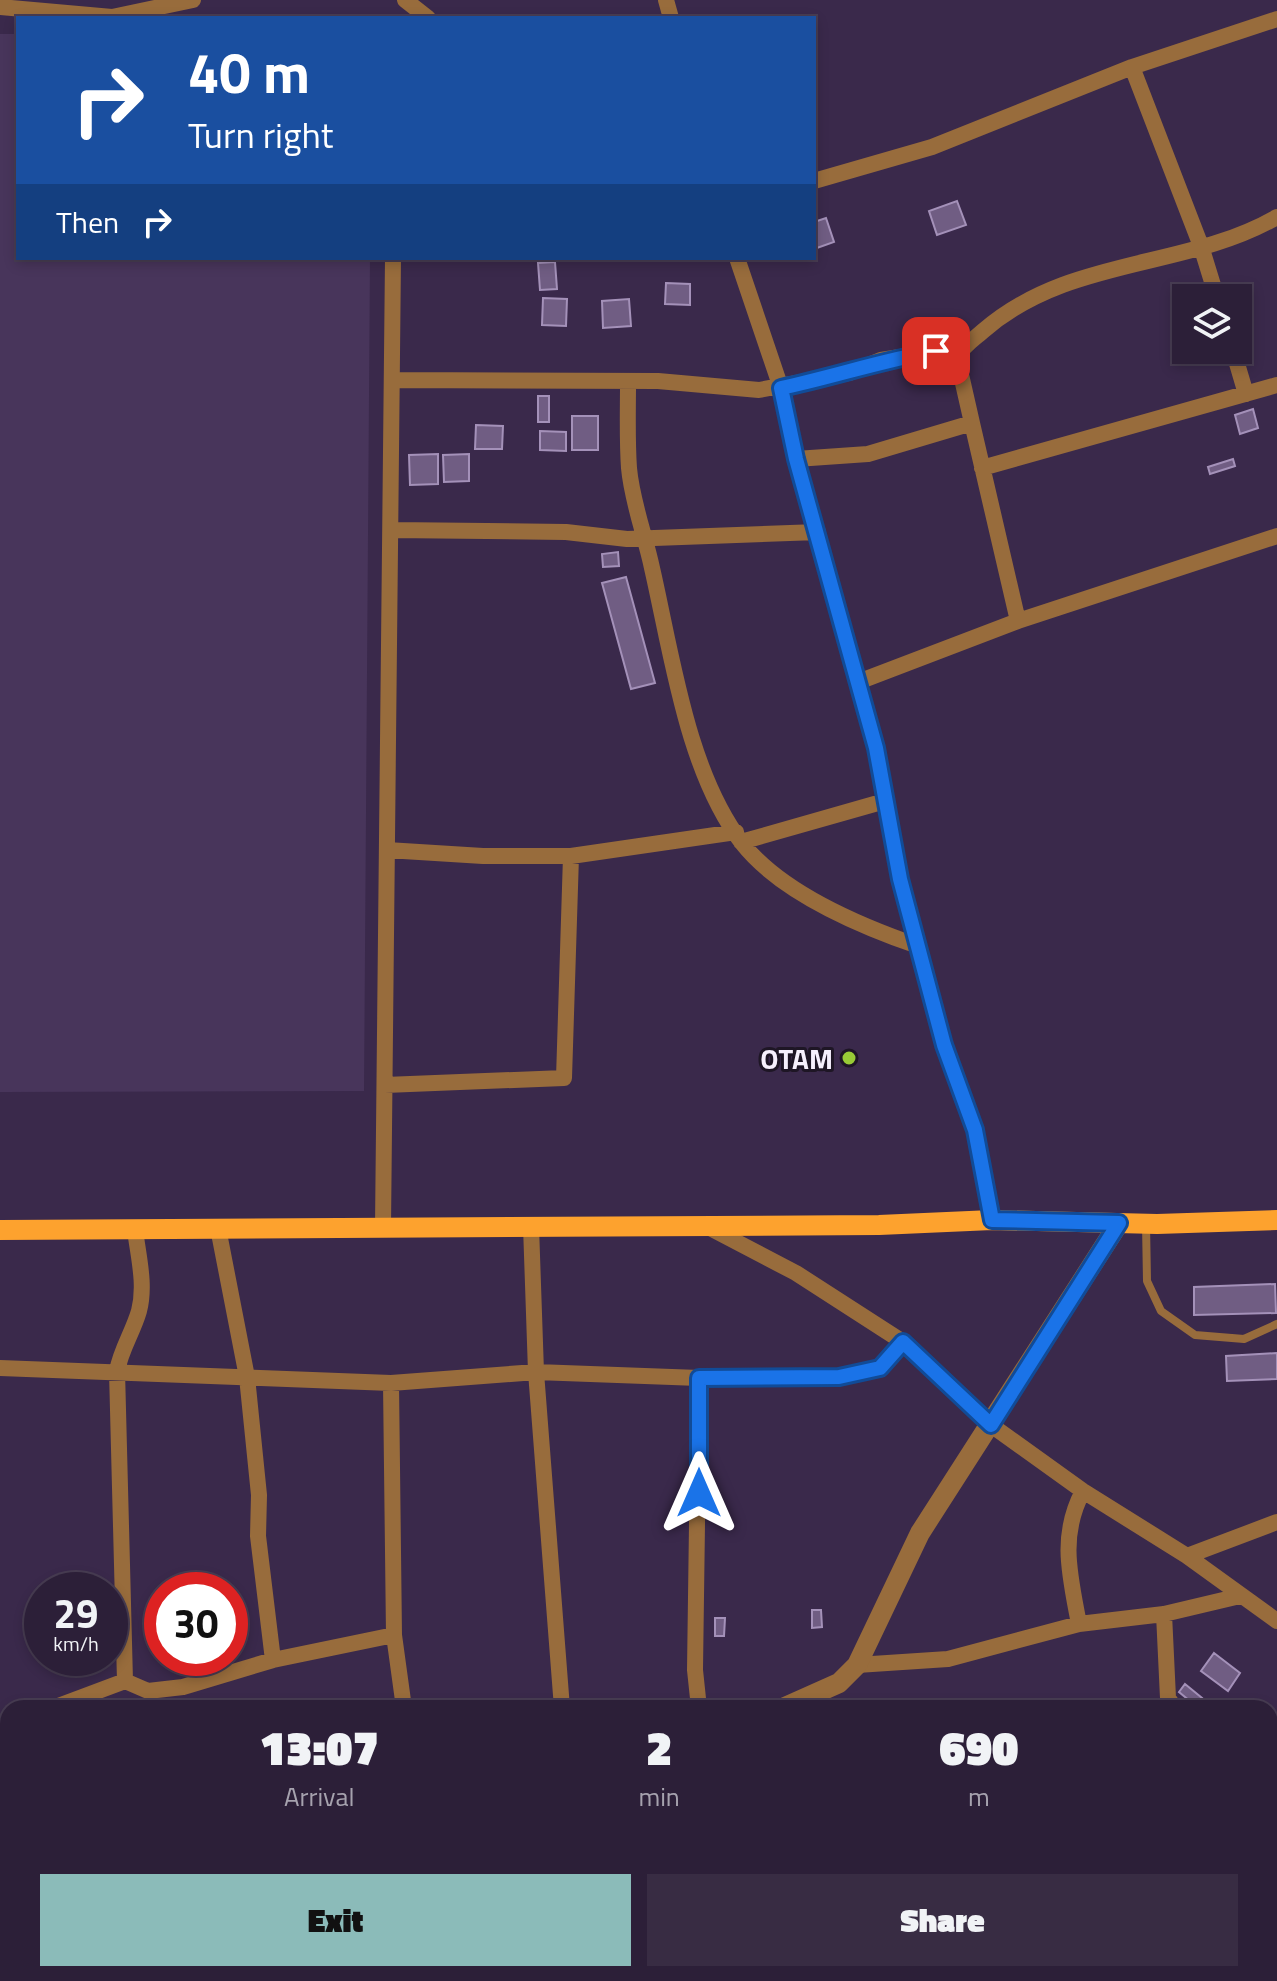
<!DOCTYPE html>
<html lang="en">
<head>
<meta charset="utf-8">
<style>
	:root { --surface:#2c1f38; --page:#382c43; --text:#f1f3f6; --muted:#a6a2ae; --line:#483d53; --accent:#8bbbb9 }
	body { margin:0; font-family:"Titillium Web",sans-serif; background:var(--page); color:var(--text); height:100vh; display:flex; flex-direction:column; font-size:30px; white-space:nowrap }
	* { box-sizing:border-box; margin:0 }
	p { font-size:26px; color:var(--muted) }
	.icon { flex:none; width:44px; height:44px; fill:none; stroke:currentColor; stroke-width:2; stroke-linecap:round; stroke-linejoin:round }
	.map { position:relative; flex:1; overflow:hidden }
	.sheet { position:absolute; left:0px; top:1700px; width:1278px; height:282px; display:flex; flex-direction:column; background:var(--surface); border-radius:24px 24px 0 0; box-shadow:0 4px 12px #0003,0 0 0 2px var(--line) }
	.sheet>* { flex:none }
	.hud { position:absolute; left:16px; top:16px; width:800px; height:244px; border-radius:0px; box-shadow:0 4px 12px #0003,0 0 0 2px var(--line); background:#1a4fa0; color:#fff; overflow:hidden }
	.tools { position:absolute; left:1172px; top:284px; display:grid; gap:16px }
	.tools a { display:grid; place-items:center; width:80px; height:80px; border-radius:0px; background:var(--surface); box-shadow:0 4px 12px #0003,0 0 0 2px var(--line); font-size:40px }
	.speed { position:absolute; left:24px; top:1572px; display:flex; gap:16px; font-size:40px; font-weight:700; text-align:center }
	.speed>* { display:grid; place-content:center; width:104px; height:104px; border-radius:50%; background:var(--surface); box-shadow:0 4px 12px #0003,0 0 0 2px var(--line); line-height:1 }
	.speed small { font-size:20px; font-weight:400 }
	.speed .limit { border:12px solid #d22; background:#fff; color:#111 }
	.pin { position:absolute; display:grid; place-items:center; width:68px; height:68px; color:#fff; margin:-34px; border-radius:16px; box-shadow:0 4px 12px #0006 }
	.me { position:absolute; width:88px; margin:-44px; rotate:0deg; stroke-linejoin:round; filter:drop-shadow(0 0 6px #0008) }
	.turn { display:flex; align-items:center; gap:28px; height:168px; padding:0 40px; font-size:36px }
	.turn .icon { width:104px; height:104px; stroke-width:2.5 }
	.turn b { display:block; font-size:56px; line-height:68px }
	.then { display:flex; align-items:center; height:76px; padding:0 40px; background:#0003; gap:16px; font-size:30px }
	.eta { display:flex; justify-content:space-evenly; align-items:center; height:136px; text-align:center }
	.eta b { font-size:48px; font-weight:800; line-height:56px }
	.button { display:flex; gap:16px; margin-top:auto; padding:16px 40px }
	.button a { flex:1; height:92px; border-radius:0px; background:var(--accent); color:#111; font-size:32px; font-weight:800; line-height:92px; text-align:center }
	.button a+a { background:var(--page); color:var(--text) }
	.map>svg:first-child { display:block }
	.built { fill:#48355b }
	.building { fill:#705d83; stroke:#a491b9; stroke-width:2 }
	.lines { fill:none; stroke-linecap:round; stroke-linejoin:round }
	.service { stroke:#986c3c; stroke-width:8 }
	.minor { stroke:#986c3c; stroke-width:16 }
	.tertiary { stroke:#986c3c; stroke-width:20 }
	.primary { stroke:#fda22e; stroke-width:20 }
	.route-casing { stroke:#114b97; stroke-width:20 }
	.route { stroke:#1a73e8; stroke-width:14 }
	.poi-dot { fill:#98cb36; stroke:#1e1625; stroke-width:3 }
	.labels { text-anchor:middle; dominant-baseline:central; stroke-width:6; stroke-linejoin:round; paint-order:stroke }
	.poi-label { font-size:28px; font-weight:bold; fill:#f6f0fd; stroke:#1e1625; text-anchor:end }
</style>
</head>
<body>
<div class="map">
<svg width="1277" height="1981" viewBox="0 0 1277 1981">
	<rect width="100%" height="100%" fill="#3a294b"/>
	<!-- built -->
	<path class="built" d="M0,34H18V258H370L364,1091L0,1092Z"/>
	<!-- building -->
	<path class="building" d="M957,201L966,225L937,235L929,211Z
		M826,218L834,242L814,249V222Z
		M555,262L557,289L540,290L538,263Z
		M666,283L690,284V305L665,304Z
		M543,298L567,299L566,326L542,325Z
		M629,299L631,326L603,328L602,301Z
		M538,396H549V422H538Z
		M1253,409L1258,428L1240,434L1235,415Z
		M572,416H598V450H572Z
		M476,425L503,426L502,449H475Z
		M540,431L566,432V451L540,450Z
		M438,454V484L410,485L409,455Z
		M469,454V481L444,482L443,455Z
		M1233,459L1235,466L1210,474L1208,467Z
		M618,552L619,566L603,567L602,554Z
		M626,577L655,683L631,689L602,583Z
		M1275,1284L1276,1313L1194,1315V1287Z
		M1277,1353V1379L1227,1381L1226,1356Z
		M812,1610H821L822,1627L812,1628Z
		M715,1618H725L724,1636H715Z
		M1214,1653L1240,1673L1228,1691L1201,1671Z
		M1185,1684L1202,1698L1196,1706L1179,1692Z"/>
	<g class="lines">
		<!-- service -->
		<path class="service" d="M1146,1224L1147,1281L1161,1311L1195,1335L1244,1339L1277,1324"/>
		<!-- minor -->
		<path class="minor" d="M405,0L428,18
			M666,0L671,18
			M0,7L112,17L193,0
			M1132,67L1201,246L1217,298
			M814,181L932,147L1132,67L1277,19
			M737,258L781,388L796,459L876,748L900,879L944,1045L975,1130L992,1220
			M1233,350L1246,394
			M392,380L658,381L759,390L849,373L881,360L963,347
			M628,383C628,411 627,440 629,468C632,502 645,535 652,568C672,655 687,771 742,843C781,893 860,926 918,946
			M972,423L1018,621L1277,536
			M796,459L868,454L972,423L957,357C964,345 973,340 983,331C1069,256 1185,270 1277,217
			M982,468L1277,385
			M392,530L566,532L627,539L818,532
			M858,682L1018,621
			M741,842L885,801
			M387,850L483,856H571L736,832
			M385,1085L564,1078L571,856
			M383,1226L393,258
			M531,1226L536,1372L562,1708
			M708,1227L796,1273L903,1342L991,1425L1083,1491L1187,1556L1277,1621
			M0,1368L391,1383L536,1372L699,1378L839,1377L880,1368L903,1342
			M391,1383L394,1635
			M1187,1556L1277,1522
			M1164,1614L1168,1698L1175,1708
			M1079,1624C1070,1576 1059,1536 1083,1491
			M273,1660L394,1635L404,1708
			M857,1665L948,1659L1079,1624L1164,1614L1240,1596
			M125,1681L117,1371C121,1349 133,1332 139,1311C146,1284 138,1256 135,1229
			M53,1708L125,1681L148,1691L183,1687L273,1660L258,1536L259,1495L247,1377L218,1228
			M699,1708L695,1670L699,1378
			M0,1728L8,1725
			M1270,1786L1277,1793
			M1270,1946L1277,1951
			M270,1974V1981
			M567,1974L568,1981
			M715,1974V1981
			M851,1974V1981
			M989,1974L990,1981
			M1129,1974V1981
			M390,1981L414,1974"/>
		<!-- tertiary -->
		<path class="tertiary" d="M783,1708L839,1683L857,1665L920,1533L1119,1223
			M0,1932L8,1930"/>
		<!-- primary -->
		<path class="primary" d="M0,1230L879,1225L992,1220L1157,1224L1277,1220"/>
	</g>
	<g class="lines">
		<!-- route casing -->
		<g class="route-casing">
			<path id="route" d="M699,1493V1378L839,1377L880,1368L903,1342L991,1425L1119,1223L992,1220L975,1130L944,1045L900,879L876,748L796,459L781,388C833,377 883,360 936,351"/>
		</g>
		<!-- route -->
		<use href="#route" class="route"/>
	</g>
	<!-- markers -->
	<circle class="poi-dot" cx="849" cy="1058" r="8"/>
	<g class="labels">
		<!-- poi labels -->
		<g class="poi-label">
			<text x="833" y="1058">OTAM</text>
		</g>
	</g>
</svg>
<div class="tools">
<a><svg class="icon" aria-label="layers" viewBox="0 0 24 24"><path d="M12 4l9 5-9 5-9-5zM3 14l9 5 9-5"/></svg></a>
</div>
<div class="speed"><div>29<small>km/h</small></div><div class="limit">30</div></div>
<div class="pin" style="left:936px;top:351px;background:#d93025"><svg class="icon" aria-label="arrive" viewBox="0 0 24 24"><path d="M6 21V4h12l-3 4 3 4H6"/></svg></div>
<svg class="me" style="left:699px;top:1493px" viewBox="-20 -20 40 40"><path d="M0-17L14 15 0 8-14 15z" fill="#1a73e8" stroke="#fff" stroke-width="4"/></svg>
<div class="hud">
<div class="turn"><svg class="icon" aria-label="right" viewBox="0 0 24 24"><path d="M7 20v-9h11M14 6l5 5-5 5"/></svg><div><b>40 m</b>Turn right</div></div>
<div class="then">Then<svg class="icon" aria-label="right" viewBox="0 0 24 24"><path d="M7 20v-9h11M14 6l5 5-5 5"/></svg></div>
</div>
<section class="sheet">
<div class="eta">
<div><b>13:07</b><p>Arrival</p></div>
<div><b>2</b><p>min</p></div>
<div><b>690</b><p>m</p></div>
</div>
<div class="button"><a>Exit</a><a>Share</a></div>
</section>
</div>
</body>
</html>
